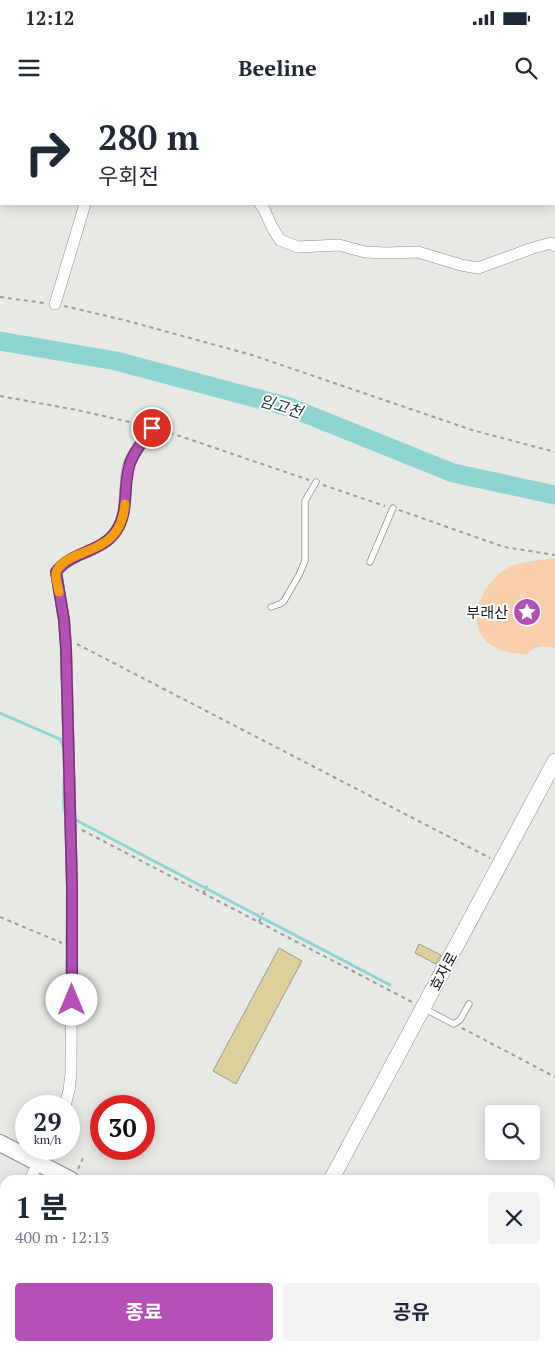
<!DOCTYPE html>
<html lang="ko">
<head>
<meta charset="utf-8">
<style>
	:root { --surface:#fff; --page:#f2f2f3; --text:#1f2937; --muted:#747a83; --accent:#b450b5 }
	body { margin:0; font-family:"PT Serif","Noto Sans KR",serif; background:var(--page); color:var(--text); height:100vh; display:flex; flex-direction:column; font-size:19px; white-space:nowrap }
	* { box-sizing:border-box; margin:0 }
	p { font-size:16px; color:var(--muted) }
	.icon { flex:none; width:28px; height:28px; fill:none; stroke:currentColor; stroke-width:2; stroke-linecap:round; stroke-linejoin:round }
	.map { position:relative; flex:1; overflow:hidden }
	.side { position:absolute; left:0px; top:1075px; width:555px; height:176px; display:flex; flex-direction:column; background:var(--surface); border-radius:15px 15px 0 0; box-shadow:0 2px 12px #0003 }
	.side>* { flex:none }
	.banner { position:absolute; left:0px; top:0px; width:555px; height:105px; box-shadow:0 2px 12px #0003; background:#fff; color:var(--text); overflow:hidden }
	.tools { position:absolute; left:485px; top:1005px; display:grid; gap:10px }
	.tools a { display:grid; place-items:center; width:55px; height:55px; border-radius:5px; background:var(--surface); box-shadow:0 2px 12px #0003; font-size:25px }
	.speed { position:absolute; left:15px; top:995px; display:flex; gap:10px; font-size:25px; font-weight:700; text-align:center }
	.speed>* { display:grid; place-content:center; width:65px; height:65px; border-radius:50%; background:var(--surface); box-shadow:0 2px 12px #0003; line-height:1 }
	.speed small { font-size:12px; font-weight:400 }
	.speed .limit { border:8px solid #d22; background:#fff; color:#111 }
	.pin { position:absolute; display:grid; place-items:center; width:42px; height:42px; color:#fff; margin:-21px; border:2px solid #fff; border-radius:50%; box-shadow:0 1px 5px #0007 }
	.me { position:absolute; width:55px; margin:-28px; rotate:0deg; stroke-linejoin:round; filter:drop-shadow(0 0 4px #0008) }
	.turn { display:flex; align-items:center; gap:18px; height:105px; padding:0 15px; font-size:22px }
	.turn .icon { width:65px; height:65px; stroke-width:2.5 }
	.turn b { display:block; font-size:35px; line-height:42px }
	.round { display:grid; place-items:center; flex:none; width:52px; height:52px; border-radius:5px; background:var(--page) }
	.headline { display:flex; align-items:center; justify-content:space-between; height:85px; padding:0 15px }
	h1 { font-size:30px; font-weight:700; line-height:38px }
	.primary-button { display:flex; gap:10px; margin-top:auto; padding:10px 15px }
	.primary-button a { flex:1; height:58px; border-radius:5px; background:var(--accent); color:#fff; font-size:20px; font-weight:700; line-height:58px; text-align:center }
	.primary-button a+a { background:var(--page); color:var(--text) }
	.status { display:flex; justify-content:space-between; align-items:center; height:35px; padding:0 25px; background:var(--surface); direction:ltr }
	.status svg { height:14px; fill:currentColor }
	header { display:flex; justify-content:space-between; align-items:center; height:65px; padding:0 15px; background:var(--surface); font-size:22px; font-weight:700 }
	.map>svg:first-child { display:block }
	.green { fill:#f8cfaa }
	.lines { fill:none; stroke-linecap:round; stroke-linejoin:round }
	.stream { stroke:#8ed5d1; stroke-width:3 }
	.river { stroke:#8ed5d1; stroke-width:19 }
	.building { fill:#ded09b; stroke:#9b9a93 }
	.service-casing { stroke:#8b8e88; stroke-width:7 }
	.minor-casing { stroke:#8b8e88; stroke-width:12 }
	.tertiary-casing { stroke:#8b8e88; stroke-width:16 }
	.secondary-casing { stroke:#8b8e88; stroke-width:18 }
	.path { stroke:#989b96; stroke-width:2; stroke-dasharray:4 4; stroke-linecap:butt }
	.service { stroke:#fff; stroke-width:5.5 }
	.minor { stroke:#fff; stroke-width:11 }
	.tertiary { stroke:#fff; stroke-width:15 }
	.secondary { stroke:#fff; stroke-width:16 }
	.route-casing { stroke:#753476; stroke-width:12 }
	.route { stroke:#b450b5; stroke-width:9 }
	.slow { stroke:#f59e0b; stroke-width:9 }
	.labels { text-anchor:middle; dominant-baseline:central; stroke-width:4; stroke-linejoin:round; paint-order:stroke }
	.poi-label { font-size:15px; fill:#151614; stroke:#fff; text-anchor:end }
	.street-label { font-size:15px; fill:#151614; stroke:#fff }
	.water-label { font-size:16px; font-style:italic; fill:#183b39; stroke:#fff }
</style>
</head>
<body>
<div class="status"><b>12:12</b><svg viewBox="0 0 49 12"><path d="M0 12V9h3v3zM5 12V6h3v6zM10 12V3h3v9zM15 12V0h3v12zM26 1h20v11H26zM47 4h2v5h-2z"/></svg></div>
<header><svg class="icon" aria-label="menu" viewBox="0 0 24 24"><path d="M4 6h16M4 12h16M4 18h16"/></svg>Beeline<svg class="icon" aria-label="search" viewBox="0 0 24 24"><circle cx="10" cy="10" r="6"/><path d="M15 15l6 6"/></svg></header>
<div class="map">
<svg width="555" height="1251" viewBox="0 0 555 1251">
	<rect width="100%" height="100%" fill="#e7eae4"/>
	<!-- green -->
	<path class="green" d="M555,459V548C544,545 533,546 527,555C519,553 507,553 500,550C459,533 479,483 509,467C518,462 544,459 555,459Z"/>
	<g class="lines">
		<!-- stream -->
		<path class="stream" d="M0,613L55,637L60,639L63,646
			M64,677V710L67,715
			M74,719L390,885"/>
		<!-- river -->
		<path class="river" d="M0,241L116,261L289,307L453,373L555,395"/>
	</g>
	<!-- building -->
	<path class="building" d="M419,844L441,855L436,864L415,853Z
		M279,848L302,861L236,984L213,971Z"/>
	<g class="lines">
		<!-- service casing -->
		<g class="service-casing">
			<path id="service" d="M370,462L393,408
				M271,507L280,504L284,501L299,475L305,461V401L316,382
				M423,908L454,924L460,920L469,904"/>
		</g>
		<!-- minor casing -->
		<g class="minor-casing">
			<path id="minor" d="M121,0L123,1
				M168,0V1
				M260,104L264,109L272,127L280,140L298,147L339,145L365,152L386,153L418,152L461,165L478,168L533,148L551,143L555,146
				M55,204L85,104
				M65,1006L69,990L71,973L72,787L66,548L64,520L56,472C71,451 102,453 116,431C129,412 123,389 128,367C132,353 145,340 153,328
				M30,1080L44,1049
				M4,1251L5,1222"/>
		</g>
		<!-- tertiary casing -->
		<g class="tertiary-casing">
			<path id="tertiary" d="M331,1080L555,661
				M239,1251L241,1246"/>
		</g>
		<!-- secondary casing -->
		<g class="secondary-casing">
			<path id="secondary" d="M0,1043L71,1080
				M378,1246L386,1251"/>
		</g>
		<!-- path -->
		<path class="path" d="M0,72L1,73
			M554,73H555
			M0,197L44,203
			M64,206L124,220L252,255L472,330L555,352
			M0,296L77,310L143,325
			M162,330L309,380
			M323,385L385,406
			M399,410L504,447L555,455
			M77,544L490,758
			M82,730L412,902
			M203,794L207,786
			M0,817L62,843
			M259,822L263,813
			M462,928L555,977
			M78,1069L83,1058
			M398,1246L406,1251
			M410,1251L413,1246"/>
		<!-- service -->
		<use href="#service" class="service"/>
		<!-- minor -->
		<use href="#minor" class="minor"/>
		<!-- tertiary -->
		<use href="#tertiary" class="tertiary"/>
		<!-- secondary -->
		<use href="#secondary" class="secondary"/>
	</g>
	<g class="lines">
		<!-- route casing -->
		<g class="route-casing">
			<path id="route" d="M72,900V787L66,548L64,520L56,472C71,451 102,453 116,431C129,412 123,389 129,367C132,353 145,339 152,328"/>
		</g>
		<!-- route -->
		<use href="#route" class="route"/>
		<!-- slow -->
		<path class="slow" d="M59,492C58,487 55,478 56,473C65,445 121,460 125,404"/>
	</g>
	<!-- icons -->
	<defs>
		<g id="sight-disc" transform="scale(1.4375)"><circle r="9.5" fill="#b450b5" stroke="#fff"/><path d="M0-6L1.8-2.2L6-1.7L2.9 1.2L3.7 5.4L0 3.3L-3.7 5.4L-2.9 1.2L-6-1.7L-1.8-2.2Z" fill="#fff"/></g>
	</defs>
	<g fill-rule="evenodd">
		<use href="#sight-disc" x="527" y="512"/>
	</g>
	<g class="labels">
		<!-- poi labels -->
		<g class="poi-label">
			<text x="508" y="512">부래산</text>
		</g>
		<!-- street labels -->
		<g class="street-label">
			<text transform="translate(443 871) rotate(-62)">효자로</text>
		</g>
		<!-- water labels -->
		<g class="water-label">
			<text transform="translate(281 306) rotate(17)">임고천</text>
		</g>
	</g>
</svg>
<div class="tools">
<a><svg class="icon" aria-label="search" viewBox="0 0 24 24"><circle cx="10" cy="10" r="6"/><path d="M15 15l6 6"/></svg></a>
</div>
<div class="speed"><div>29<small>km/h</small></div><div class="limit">30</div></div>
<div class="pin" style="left:152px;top:328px;background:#d93025"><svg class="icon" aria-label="arrive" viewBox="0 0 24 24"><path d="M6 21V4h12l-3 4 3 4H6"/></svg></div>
<svg class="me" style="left:72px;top:900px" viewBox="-20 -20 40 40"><circle r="19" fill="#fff"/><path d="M0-13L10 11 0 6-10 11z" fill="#b450b5"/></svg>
<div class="banner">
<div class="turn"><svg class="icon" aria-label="right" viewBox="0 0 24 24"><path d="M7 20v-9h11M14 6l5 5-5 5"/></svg><div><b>280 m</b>우회전</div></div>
</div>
<section class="side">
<div class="headline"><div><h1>1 분</h1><p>400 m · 12:13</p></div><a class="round"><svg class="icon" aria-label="close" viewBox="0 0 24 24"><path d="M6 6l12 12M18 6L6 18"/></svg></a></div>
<div class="primary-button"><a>종료</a><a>공유</a></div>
</section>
</div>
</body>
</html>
